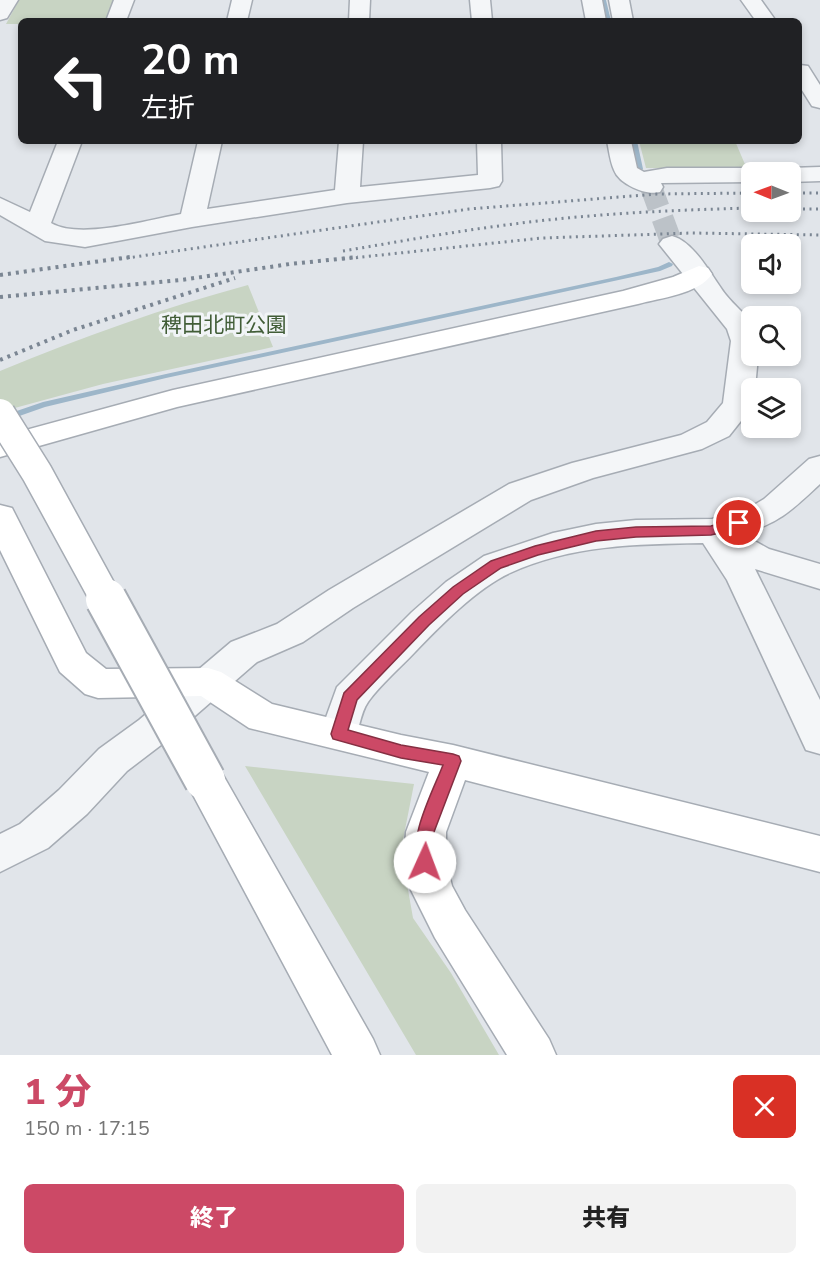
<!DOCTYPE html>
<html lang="ja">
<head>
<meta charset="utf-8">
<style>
	:root { --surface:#fff; --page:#f2f2f2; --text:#222; --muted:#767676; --accent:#cc4966 }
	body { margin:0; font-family:"Nunito Sans","Noto Sans JP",sans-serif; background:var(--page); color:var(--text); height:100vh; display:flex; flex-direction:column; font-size:22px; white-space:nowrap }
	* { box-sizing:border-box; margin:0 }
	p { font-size:20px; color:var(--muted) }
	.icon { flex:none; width:33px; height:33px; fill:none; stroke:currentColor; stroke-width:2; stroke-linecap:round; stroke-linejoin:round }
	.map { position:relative; height:1055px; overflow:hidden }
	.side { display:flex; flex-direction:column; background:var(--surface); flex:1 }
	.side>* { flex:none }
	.top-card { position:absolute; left:18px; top:18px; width:784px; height:126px; border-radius:9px; box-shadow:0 3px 9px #0003; background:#202124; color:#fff; overflow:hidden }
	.needle { width:39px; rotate:271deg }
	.fabs { position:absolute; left:741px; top:162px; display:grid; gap:12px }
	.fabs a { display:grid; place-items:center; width:60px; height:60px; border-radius:9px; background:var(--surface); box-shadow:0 3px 9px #0003; font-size:30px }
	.pin { position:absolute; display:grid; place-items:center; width:51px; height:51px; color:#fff; margin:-26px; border:3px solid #fff; border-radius:50%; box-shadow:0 2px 6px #0007 }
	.me { position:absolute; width:66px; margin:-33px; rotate:2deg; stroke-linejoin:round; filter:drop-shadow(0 0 4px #0008) }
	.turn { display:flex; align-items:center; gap:21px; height:126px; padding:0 24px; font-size:27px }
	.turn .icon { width:78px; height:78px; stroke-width:2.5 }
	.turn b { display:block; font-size:42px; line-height:51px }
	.round { display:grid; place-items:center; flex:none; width:63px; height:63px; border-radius:9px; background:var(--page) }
	.headline { display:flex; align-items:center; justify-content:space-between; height:102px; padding:0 24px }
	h1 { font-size:36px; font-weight:800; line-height:45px; color:var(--accent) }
	.action { display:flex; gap:12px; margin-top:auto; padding:12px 24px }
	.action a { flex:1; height:69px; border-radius:9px; background:var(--accent); color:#fff; font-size:24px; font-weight:800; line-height:69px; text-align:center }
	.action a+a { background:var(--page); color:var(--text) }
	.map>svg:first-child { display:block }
	.green { fill:#c8d4c3 }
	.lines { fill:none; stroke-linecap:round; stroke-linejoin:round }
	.stream { fill:#9db6c9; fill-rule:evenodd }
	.street-tunnel { stroke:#bcc2c8; stroke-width:22; stroke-dasharray:22 11; stroke-linecap:butt }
	.street-casing { stroke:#a6acb4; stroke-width:3 }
	.secondary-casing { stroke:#a6acb4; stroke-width:3 }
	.street { fill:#f4f6f8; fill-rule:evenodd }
	.secondary { fill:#fff; fill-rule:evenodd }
	.rail-far1 { stroke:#7b8693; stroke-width:3; stroke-dasharray:2 4.5; stroke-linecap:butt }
	.rail { stroke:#7b8693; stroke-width:4; stroke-dasharray:3 5; stroke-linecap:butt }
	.secondary-bridge-far1-casing { stroke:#a6acb4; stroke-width:33; stroke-linecap:butt }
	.secondary-bridge-casing { stroke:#a6acb4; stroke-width:44; stroke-linecap:butt }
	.secondary-bridge-far1 { stroke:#fff; stroke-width:30 }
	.secondary-bridge { stroke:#fff; stroke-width:40 }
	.route { fill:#cc4966; stroke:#852f42; stroke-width:1.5 }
	.labels { text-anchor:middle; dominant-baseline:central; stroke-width:6; stroke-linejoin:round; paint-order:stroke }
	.park-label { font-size:21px; fill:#415d37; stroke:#f1f4f7 }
</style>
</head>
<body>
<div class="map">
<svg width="820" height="1055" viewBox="0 0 820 1055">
	<rect width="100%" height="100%" fill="#e1e5ea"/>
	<!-- green -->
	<path class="green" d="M19,0H116L109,21H21V24H6Z
		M639,141H735L747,169L646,168Z
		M248,285L273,347L103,384L0,412V371C82,337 163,308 248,285Z
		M245,766L414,784L401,850L413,918L451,973L499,1055H416Z"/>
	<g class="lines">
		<!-- stream -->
		<path class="stream" d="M600,0H606L611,21H605Z
			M631,141H637L643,169L642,170L637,169Z
			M669,262L673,264L672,266L660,271L166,378L45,407L8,420L4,417L5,415L43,402L166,374L616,277L658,267Z"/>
		<!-- street-tunnel -->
		<path class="street-tunnel" d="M651,187L672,244"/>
		<!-- street casing -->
		<g class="street-casing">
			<path id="street" d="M0,0H18L7,18L0,20Z
				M114,0H134L126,21H106Z
				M232,0H252L247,21H227Z
				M350,0H370L369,21H349Z
				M470,0H490L492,21H472Z
				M582,0H602L606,21H586Z
				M609,0H629L633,21H613Z
				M741,0H761L776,21H756Z
				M800,65L808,66L820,85V108L812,106L800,87Z
				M58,141H82L51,223C80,240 147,220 181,214L198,141H222L207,209L335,190L339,141H363L360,187L478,175L477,141H501L502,181L499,186L490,188L347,203L192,227L85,247L45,241L0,215V198L30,212Z
				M607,141H631L637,168L644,172L667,168H752L762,172H752V182L661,183L663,187L660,192C646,196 619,184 614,170C610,161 609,150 607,141Z
				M820,167V181L790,182V172H780L790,168Z
				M672,236C695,242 712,277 726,295C734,305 744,313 752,323V356H758L755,388H752V407L729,436L702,449L593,478L531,500L353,608L303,642L257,662L165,742L127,771L87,814L48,848L0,872V834L20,824L59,790L99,749L139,720L231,642L277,624L329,590L509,484L572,463L681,435L707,422L723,403L731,341L727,329L659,244L663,239Z
				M820,456V484C793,509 780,523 742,534L769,549L820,564V589L755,569L820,700V754L806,750L727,580L703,543C636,544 571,545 510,573C477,588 440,626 415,652C400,668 381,684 368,702C360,713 359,732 353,745L339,749L325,745L320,734L337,687L412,612L446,582L484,556L553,533L596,524L636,520L712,519L744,511L764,499L809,459Z"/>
		</g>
		<!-- secondary casing -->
		<g class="secondary-casing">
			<path id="secondary" d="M699,266L708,268L712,274C699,294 660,298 638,304L177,407L0,457V437L173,390L623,291L673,277Z
				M0,505L12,508L86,653L106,669L208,668L221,672L272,704L401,735L453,745L820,836V872L465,780L446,832V862L452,886L465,910L549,1039L556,1055H507L435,938L411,890L404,862L406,832L429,772L249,728L201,696L98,698L85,694L60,672L55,662L0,550Z
				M205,764L219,768L373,1039L380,1055H332L185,780L191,768Z"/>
		</g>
		<!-- street -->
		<use href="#street" class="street"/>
		<!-- secondary -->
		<use href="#secondary" class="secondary"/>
		<!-- rail-far1 -->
		<path class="rail-far1" d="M790,193H820
			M790,209H820
			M343,251C397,242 451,232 506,225C587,214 670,210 752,208
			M120,259L469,209L657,194L752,193
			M343,259L542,238L692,233L820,235"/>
		<!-- rail -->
		<path class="rail" d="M0,275L130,257
			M0,297L181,280L290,264L358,257
			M0,360L73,330L235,278"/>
		<!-- secondary-bridge-far1 casing -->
		<g class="secondary-bridge-far1-casing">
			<path id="secondary-bridge-far1" d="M0,414L37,473L107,601"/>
		</g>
		<!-- secondary-bridge casing -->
		<g class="secondary-bridge-casing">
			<path id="secondary-bridge" d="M106,599L205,780"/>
		</g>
		<!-- secondary-bridge-far1 -->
		<use href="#secondary-bridge-far1" class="secondary-bridge-far1"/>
		<!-- secondary-bridge -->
		<use href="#secondary-bridge" class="secondary-bridge"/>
	</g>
	<!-- route -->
	<path class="route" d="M739,518L746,523L744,527L711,535L636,537L596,541L538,555L501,568L463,594L429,625L357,700L348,730L401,745L453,754L459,756L461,761L434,832L433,862L431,867L425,869L419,867C406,841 433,791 443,765L401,758L333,739L331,734L344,693L419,617L453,587L491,561L535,546L596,531L636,527L711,526Z"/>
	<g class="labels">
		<!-- park labels -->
		<g class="park-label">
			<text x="224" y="325">稗田北町公園</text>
		</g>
	</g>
</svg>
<div class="fabs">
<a><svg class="needle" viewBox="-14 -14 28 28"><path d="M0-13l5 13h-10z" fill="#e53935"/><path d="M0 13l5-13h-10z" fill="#767676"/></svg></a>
<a><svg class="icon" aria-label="sound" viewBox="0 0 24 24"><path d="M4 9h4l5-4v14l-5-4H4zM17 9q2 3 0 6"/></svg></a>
<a><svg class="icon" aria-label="search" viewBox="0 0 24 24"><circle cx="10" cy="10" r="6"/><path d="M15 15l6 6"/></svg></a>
<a><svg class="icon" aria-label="layers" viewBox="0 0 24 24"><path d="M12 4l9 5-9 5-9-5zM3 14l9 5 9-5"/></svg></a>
</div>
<div class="pin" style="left:739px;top:523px;background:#d93025"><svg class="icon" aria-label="arrive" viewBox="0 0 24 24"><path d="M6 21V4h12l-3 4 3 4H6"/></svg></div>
<svg class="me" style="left:425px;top:862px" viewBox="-20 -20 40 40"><circle r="19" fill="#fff"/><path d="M0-13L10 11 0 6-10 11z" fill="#cc4966"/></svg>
<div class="top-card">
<div class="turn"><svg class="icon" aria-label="left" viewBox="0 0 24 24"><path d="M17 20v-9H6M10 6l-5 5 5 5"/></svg><div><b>20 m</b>左折</div></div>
</div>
</div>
<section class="side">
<div class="headline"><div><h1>1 分</h1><p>150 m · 17:15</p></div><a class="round" style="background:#d93025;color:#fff"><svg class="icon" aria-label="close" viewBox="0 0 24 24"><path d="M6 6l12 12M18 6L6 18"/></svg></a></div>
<div class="action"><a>終了</a><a>共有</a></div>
</section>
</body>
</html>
